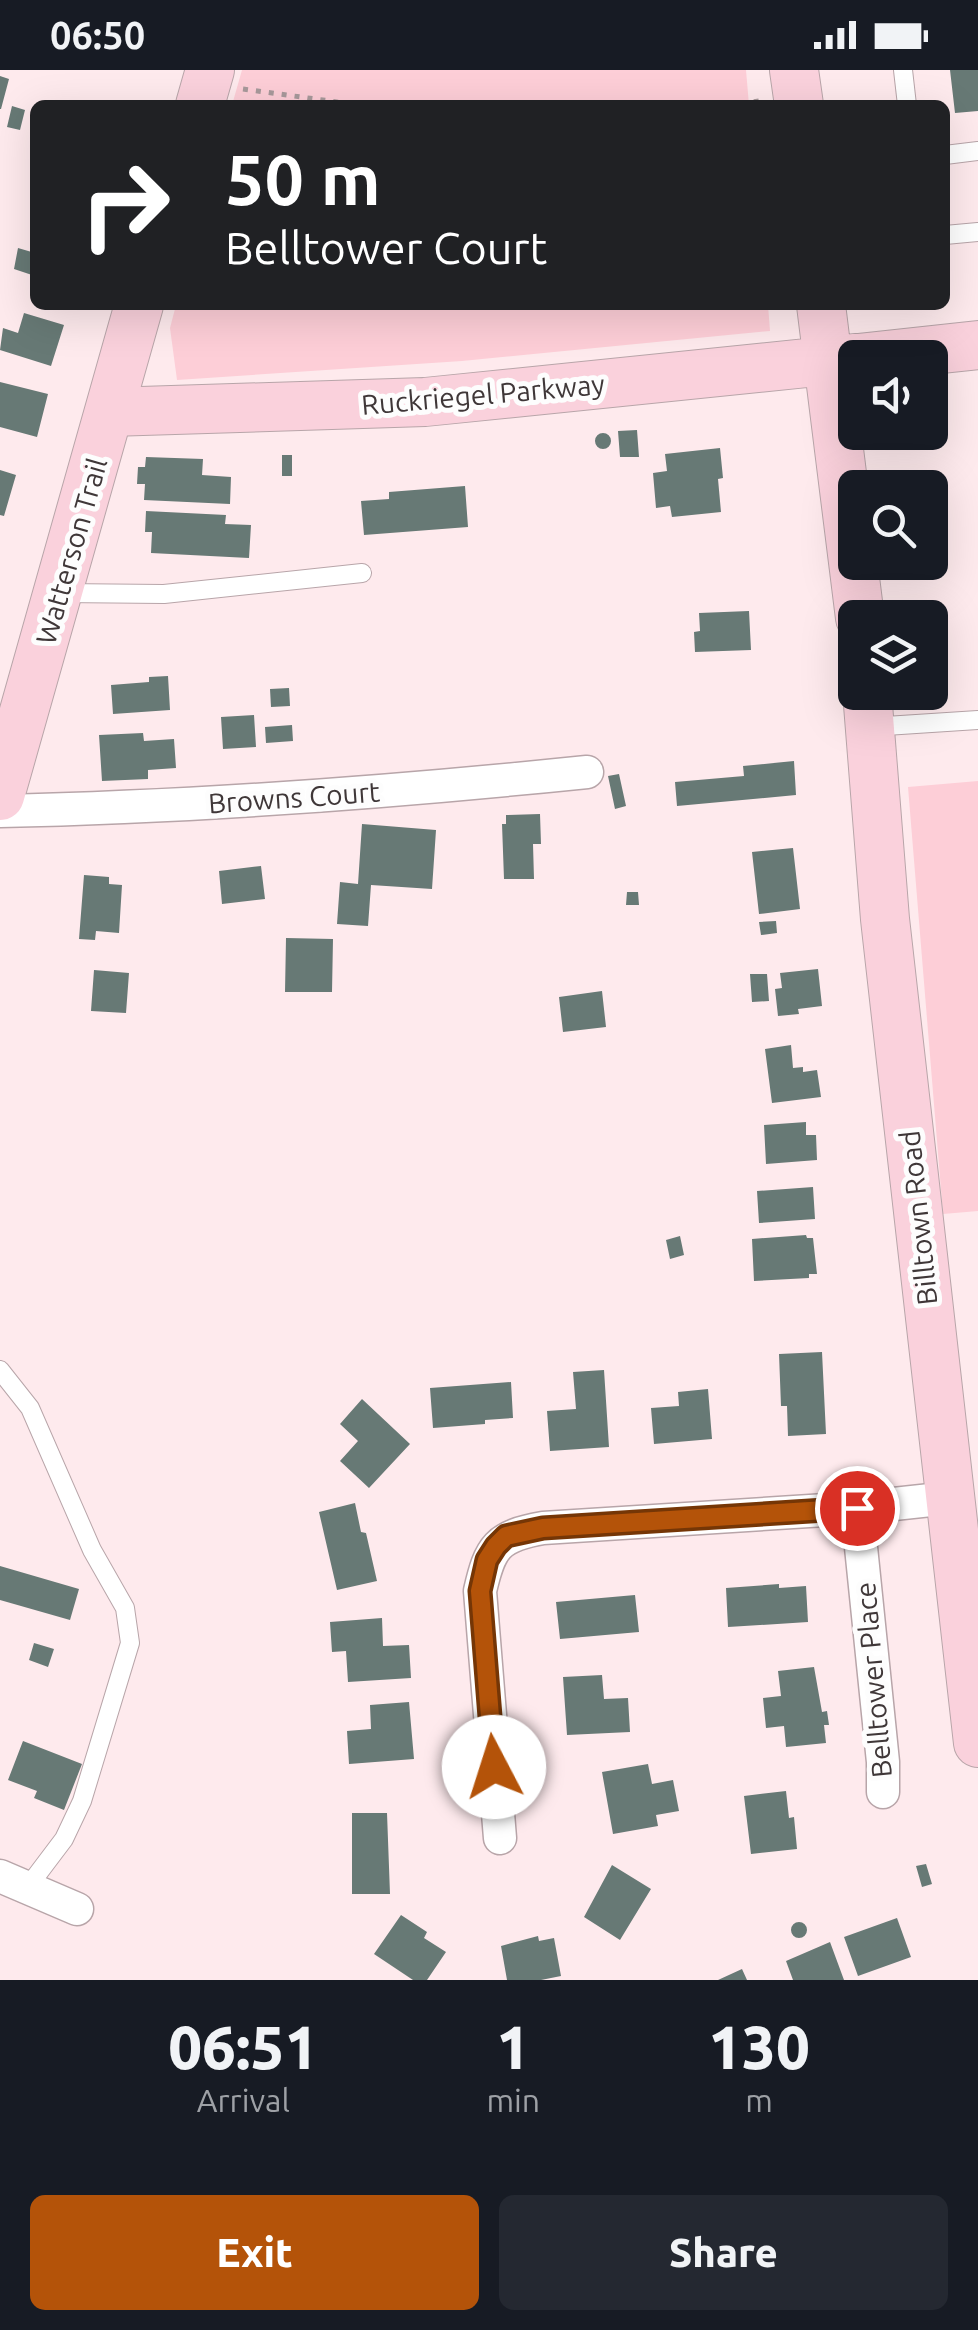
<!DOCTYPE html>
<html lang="en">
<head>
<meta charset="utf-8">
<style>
	:root { --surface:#171b24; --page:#242831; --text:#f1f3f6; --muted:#9ea1a6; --accent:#b45309 }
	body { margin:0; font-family:Ubuntu,sans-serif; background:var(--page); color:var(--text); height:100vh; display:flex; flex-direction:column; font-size:38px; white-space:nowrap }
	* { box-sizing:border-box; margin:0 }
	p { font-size:32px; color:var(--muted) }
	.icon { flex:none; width:55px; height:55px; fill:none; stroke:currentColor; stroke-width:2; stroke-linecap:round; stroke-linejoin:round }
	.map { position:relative; height:1910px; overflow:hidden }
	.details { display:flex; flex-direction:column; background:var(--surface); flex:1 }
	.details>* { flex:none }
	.top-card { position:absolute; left:30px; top:30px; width:920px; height:210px; border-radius:15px; box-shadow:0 10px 40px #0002; background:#202124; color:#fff; overflow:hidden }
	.controls { position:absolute; left:838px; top:270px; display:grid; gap:20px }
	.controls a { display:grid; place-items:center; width:110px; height:110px; border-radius:15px; background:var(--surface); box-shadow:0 10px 40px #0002; font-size:50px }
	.pin { position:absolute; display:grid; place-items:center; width:85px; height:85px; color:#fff; margin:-42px; border:5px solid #fff; border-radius:50%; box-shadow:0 2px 10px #0007 }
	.me { position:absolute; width:110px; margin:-55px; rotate:355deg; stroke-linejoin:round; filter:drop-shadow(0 0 8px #0008) }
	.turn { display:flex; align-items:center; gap:35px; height:210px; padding:0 30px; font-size:45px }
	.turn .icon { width:130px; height:130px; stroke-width:2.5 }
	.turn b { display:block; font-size:70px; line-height:85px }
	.eta { display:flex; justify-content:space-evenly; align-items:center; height:170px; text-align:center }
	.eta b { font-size:60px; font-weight:800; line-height:70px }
	.action { display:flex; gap:20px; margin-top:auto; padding:20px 30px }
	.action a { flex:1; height:115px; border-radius:15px; background:var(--accent); color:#fff; font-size:40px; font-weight:800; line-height:115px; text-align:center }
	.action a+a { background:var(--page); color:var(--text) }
	.status { display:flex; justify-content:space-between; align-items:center; height:70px; padding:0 50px; background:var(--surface); direction:ltr }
	.status svg { height:28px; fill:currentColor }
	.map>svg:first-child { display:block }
	.green { fill:#fdced7 }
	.building { fill:#677975 }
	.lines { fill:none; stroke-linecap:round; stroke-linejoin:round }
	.lane-casing { stroke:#b8a5a9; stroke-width:20 }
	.street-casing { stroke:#b8a5a9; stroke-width:35 }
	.secondary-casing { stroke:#b8a5a9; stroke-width:50 }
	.path { stroke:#a8999b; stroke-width:5; stroke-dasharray:5 8; stroke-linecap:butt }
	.lane { stroke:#fff; stroke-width:18 }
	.street { stroke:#fff; stroke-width:32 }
	.secondary { stroke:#fad1dc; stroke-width:48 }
	.route-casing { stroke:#753606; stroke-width:25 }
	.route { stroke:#b45309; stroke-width:18 }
	.labels { text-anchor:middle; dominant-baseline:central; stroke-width:10; stroke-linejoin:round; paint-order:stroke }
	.street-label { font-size:28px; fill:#3f3738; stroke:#fdfdfd }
</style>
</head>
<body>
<div class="status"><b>06:50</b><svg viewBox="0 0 49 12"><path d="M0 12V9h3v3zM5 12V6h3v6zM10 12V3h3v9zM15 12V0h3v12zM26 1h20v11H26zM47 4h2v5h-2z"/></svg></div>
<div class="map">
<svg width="978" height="1910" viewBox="0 0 978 1910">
	<rect width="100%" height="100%" fill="#feeaed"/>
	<!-- green -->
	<path class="green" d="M242,0H746L749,35H232Z
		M176,235H768L770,261L462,291L177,310L170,258Z
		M978,711V1141L943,1144L908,717Z"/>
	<!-- building -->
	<path class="building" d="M950,0H978V41L955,43Z
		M0,6L9,9L1,39H0Z
		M12,36L25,40L20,60L7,57Z
		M18,178L35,183V206L14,199Z
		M24,243L64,255L51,296L0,280L3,258L18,263Z
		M0,312L48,324L37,367L0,357Z
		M637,360L639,387H620L618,361Z
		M595 371a8 8 0 1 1 16 0a8 8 0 1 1-16 0Z
		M720,378L723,408L718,409L721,442L672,447L670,436L656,438L653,403L667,401L665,384Z
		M282,385H292V406H282Z
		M146,387L203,389L202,405L231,407L230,434L144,430L145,414H137L138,397H145Z
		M0,400L16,405L4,446L0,445Z
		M465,416L468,457L364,465L361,431L389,429V422Z
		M146,441L226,445L225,454L251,455L249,488L151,483L152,462H145Z
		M749,541L751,580L695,582L694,562L700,561L699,543Z
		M168,606L170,640L113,644L111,615L149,612V607Z
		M289,618L290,636L271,637L270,619Z
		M254,645L256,677L223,679L221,647Z
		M292,655L293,671L266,673L265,657Z
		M143,663L144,671L174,669L176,698L148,700V709L102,711L99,665Z
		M794,691L796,725L677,736L675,712L744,706L743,696Z
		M619,704L626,736L615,739L608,706Z
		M540,744L541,774H533L534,809H504L502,754H506V745Z
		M362,754L436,760L432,819L371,815L368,856L337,854L340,812L358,814Z
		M793,778L800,839L759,844L752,782Z
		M261,796L265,829L222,834L219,801Z
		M84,805L109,807V814L122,815L119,863L96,861L95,870L79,869Z
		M627,822H638L639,835H626Z
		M776,851L777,863L761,865L759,852Z
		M286,868L333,869L332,922H285Z
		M818,899L822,936L798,939L799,944L778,946L775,919L782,918L780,903Z
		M94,900L129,903L126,943L91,941Z
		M750,904H767L769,931L752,932Z
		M602,921L606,957L563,962L559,927Z
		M791,975L793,998L803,997V1002L817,1000L821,1027L772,1033L765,979Z
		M806,1052V1065H816L817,1090L766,1094L764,1055Z
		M813,1117L815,1149L759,1153L757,1121Z
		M806,1165L807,1168H813L817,1204H809V1208L754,1211L752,1169Z
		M680,1166L684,1185L670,1189L666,1170Z
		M822,1282L826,1364L788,1366L787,1336H781L779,1284Z
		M604,1300L609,1377L550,1381L547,1341L576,1339L573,1302Z
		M511,1312L513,1348L485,1350V1354L433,1358L430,1318Z
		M708,1319L712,1369L654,1374L651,1338L679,1336L678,1322Z
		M362,1329L410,1374L369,1418L340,1391L358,1371L340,1354Z
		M355,1433L361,1462L366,1463L377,1511L337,1520L319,1442Z
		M0,1496L79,1519L70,1550L0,1530Z
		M779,1514V1518L806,1516L808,1552L728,1557L726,1518Z
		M635,1525L639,1562L560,1569L556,1532Z
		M382,1548L383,1576L409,1575L411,1608L348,1612L346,1581L332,1582L330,1552Z
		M34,1573L54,1579L48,1597L29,1590Z
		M814,1597L822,1642L827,1641L829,1655H824L826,1673L786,1677L784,1656L766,1658L763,1628L781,1626L778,1601Z
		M602,1605L604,1629L628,1628L630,1662L567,1665L563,1607Z
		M409,1632L414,1689L349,1694L347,1661L371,1659L370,1635Z
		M23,1671L82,1694L64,1740L34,1728L37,1721L8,1710Z
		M648,1694L652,1714L673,1710L679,1741L656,1745L658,1756L613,1764L602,1702Z
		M786,1721L789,1748L794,1747L797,1779L751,1784L744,1726Z
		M352,1743H387L390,1824H352Z
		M926,1794L932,1814L922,1817L916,1796Z
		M612,1795L651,1819L620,1870L584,1847Z
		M401,1845L427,1862L424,1868L446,1882L427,1910H413L374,1884Z
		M897,1848L911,1887L858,1906L844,1867Z
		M791 1860a8 8 0 1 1 16 0a8 8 0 1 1-16 0Z
		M538,1866L539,1871L554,1868L561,1906L541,1910H507L501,1876Z
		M830,1872L844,1910H793L786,1891Z
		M742,1899L747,1910H718Z"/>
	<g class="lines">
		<!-- lane casing -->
		<g class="lane-casing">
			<path id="lane" d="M903,0L907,35
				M945,85L978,81
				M945,165L978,162
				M60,523L164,524L362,503
				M870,657L978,650
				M0,1300L30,1338L92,1480L125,1538L130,1573L82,1731L64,1769L27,1818"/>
		</g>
		<!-- street casing -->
		<g class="street-casing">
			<path id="street" d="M0,741C196,737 392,722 587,702
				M857,1438L883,1692V1722
				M500,1768L480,1521C490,1477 497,1466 543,1458L857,1438L949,1428
				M0,1806L77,1839"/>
		</g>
		<!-- secondary casing -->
		<g class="secondary-casing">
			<path id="secondary" d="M794,0L799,35
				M200,35L210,0
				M821,235L860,548
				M858,288L978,275
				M110,342L425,332L855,288
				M867,622L885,849L978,1673
				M0,726L139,235"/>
		</g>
		<!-- path -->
		<path class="path" d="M243,19L359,35
			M728,35L759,31"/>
		<!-- lane -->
		<use href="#lane" class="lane"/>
		<!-- street -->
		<use href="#street" class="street"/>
		<!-- secondary -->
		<use href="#secondary" class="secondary"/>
	</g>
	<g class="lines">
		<!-- route casing -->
		<g class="route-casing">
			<path id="route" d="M494,1697L480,1521L487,1490L496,1476L506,1466L543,1458L857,1438"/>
		</g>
		<!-- route -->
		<use href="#route" class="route"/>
	</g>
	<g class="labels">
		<!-- street labels -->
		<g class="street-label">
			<text transform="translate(483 324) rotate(-5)">Ruckriegel Parkway</text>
			<text transform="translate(71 481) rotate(-74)">Watterson Trail</text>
			<text transform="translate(294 727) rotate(-4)">Browns Court</text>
			<text transform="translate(918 1148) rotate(-96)">Billtown Road</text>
			<text transform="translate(873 1610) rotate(-95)">Belltower Place</text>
		</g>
	</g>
</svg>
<div class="controls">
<a><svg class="icon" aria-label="sound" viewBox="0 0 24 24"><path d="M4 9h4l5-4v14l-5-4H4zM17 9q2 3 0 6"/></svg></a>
<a><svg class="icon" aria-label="search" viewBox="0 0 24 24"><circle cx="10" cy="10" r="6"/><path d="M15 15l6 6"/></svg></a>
<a><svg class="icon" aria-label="layers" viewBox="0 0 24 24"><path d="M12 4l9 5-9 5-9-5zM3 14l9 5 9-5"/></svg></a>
</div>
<div class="pin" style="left:857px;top:1438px;background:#d93025"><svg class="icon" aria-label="arrive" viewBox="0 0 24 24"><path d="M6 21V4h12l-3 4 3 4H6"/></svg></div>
<svg class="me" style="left:494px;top:1697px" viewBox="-20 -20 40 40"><circle r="19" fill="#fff"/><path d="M0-13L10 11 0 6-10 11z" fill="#b45309"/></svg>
<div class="top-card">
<div class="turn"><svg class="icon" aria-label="right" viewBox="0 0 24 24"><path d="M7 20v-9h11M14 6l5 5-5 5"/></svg><div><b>50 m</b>Belltower Court</div></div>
</div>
</div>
<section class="details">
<div class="eta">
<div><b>06:51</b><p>Arrival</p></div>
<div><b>1</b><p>min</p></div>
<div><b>130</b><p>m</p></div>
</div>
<div class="action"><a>Exit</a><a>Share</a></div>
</section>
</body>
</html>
